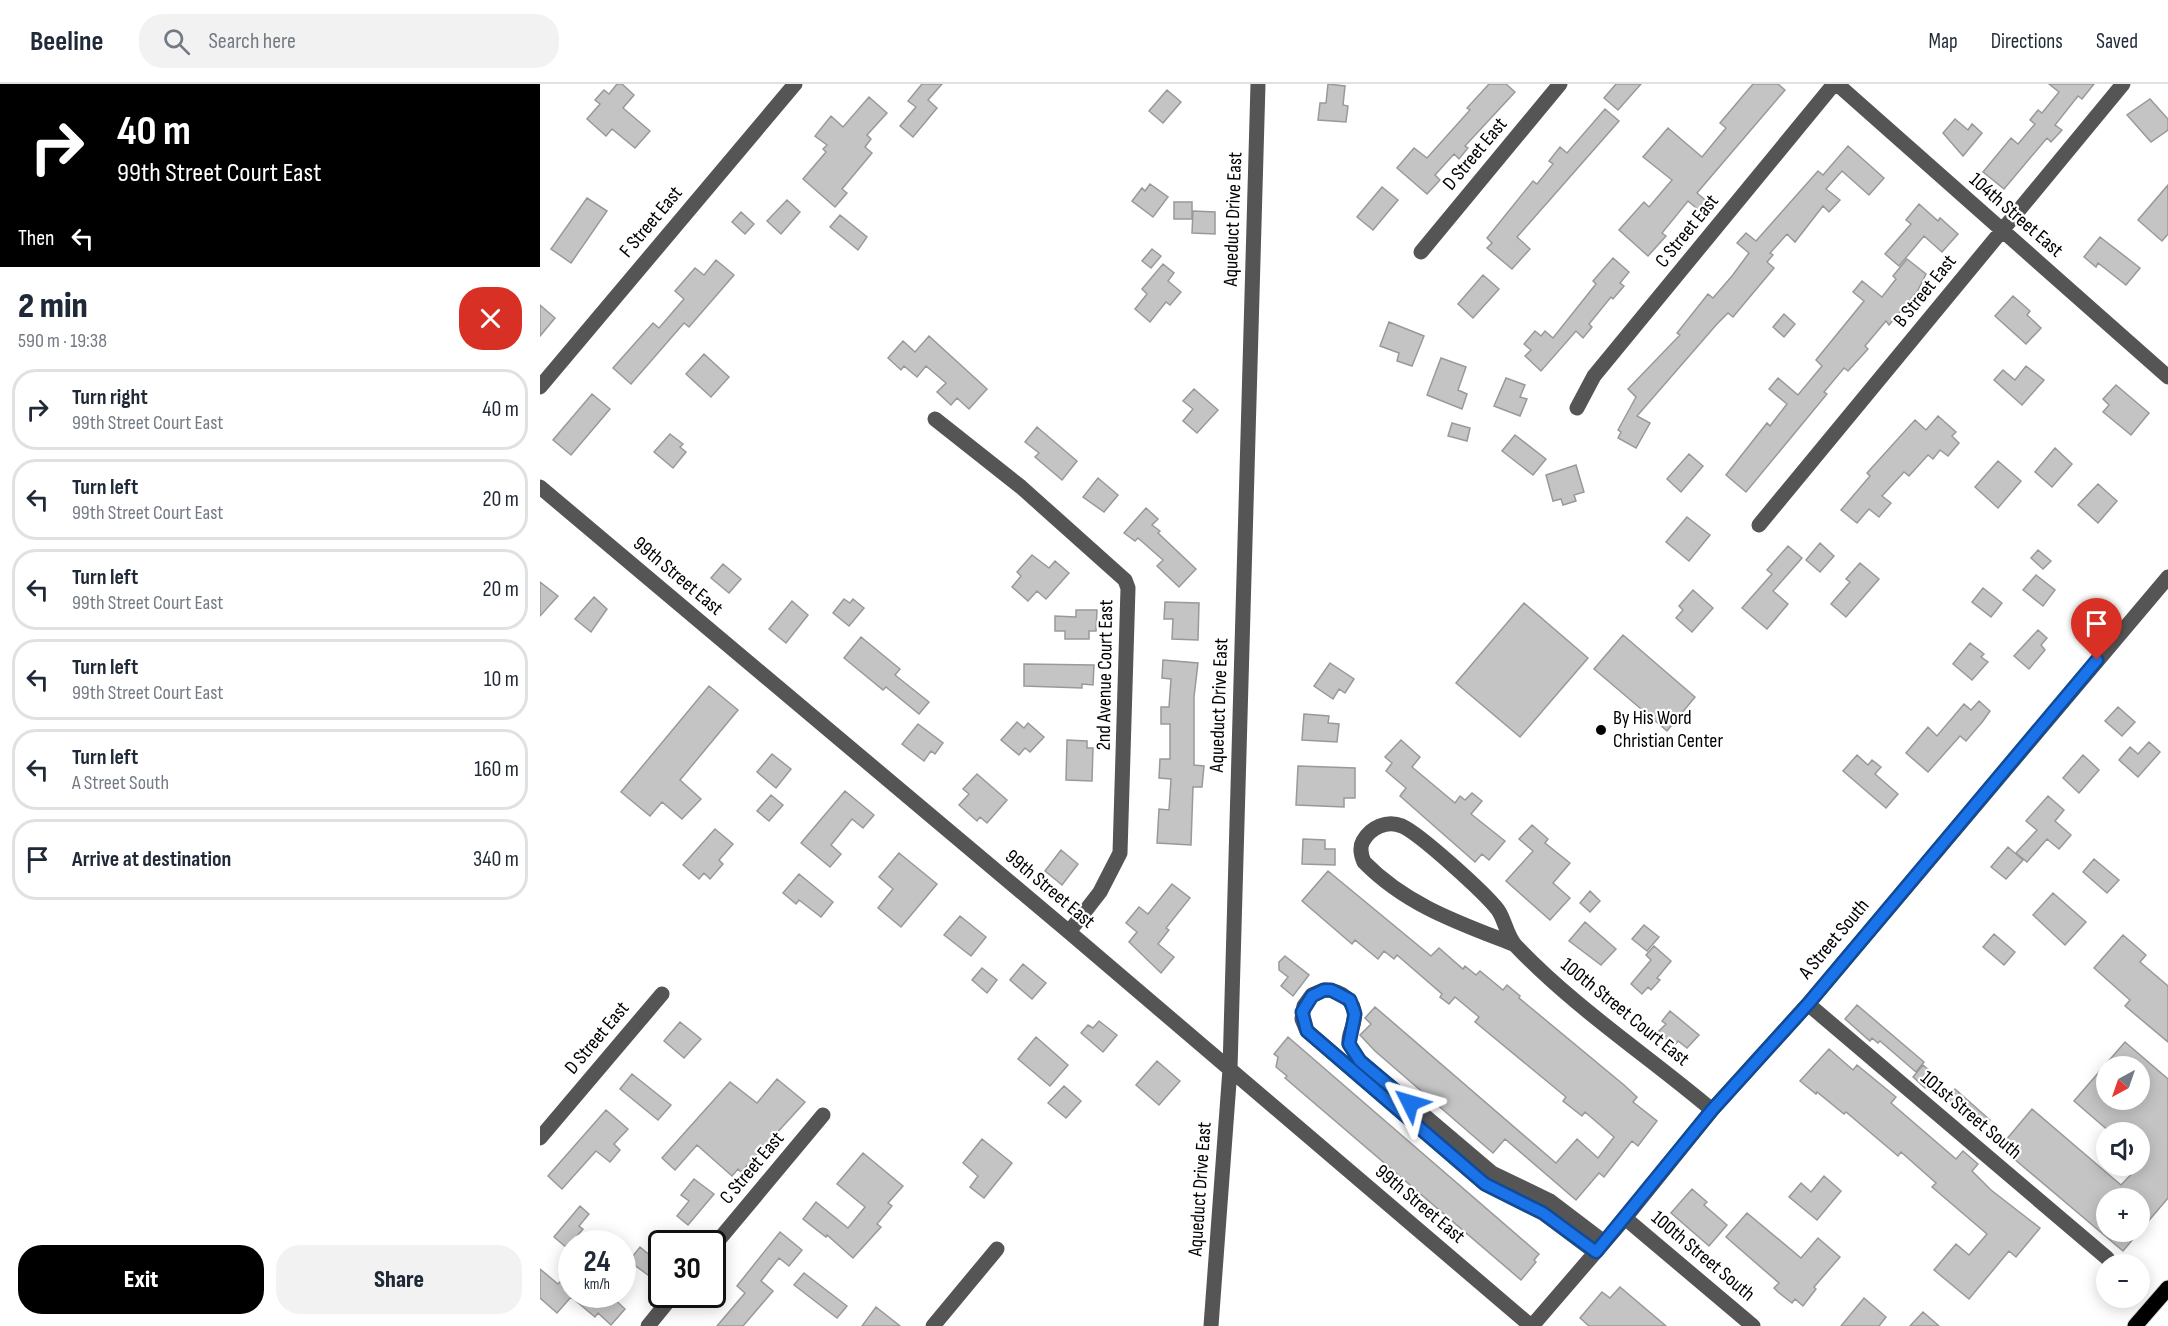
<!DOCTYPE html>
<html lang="en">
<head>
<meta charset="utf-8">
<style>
	:root { --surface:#fff; --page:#f2f2f3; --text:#1f2937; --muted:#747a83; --line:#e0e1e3; --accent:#000 }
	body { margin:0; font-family:"Sofia Sans Condensed",sans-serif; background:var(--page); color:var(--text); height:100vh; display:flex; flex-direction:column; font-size:22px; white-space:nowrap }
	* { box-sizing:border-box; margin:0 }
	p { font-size:20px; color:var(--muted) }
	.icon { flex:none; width:33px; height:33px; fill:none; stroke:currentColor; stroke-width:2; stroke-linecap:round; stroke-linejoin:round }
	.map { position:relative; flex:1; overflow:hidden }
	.panel { display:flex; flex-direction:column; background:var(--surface); width:540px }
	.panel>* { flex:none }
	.guide { background:#000; color:#fff; overflow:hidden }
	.needle { width:39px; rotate:220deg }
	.controls { position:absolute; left:1556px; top:972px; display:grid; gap:12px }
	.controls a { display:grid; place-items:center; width:54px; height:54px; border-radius:50%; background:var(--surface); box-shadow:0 3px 15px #0003; font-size:30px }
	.speed { position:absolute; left:18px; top:1146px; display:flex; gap:12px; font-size:30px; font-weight:700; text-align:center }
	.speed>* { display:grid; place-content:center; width:78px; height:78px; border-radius:50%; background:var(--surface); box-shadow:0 3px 15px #0003; line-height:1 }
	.speed small { font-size:15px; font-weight:400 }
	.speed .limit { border:3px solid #111; border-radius:9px; background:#fff; color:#111 }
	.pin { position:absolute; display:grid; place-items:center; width:51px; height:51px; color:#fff; margin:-62px -26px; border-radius:50% 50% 50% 0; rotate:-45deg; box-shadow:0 0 6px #0007 }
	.pin .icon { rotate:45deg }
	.me { position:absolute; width:66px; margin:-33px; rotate:310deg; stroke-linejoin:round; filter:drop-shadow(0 0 4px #0008) }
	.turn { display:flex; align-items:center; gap:21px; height:126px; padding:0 18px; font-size:27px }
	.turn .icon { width:78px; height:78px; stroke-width:2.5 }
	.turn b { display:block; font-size:42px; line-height:51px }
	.then { display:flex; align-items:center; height:57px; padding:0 18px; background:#0003; gap:12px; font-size:22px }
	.round { display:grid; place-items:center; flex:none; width:63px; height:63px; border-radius:24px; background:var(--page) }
	.head { display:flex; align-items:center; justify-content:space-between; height:102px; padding:0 18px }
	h1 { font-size:36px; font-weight:800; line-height:45px }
	.cta { display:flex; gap:12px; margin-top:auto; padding:12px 18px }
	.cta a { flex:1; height:69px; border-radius:24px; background:var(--accent); color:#fff; font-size:24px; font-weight:800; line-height:69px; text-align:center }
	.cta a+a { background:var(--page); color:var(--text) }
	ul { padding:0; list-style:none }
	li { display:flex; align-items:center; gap:18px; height:81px; margin:0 12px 9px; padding:0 6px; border:3px solid var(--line); border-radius:24px }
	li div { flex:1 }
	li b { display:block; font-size:22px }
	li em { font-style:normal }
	header { display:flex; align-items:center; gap:36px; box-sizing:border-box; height:84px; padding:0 30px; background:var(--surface); border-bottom:2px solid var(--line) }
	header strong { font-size:28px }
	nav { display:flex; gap:33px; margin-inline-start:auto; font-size:21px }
	.search { width:420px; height:54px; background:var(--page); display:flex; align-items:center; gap:15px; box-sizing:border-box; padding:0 21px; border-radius:24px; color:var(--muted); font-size:22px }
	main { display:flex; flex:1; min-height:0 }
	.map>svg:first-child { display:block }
	.building { fill:#c4c4c4; stroke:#999; stroke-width:1.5; fill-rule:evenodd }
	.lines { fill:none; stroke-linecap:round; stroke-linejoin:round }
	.major-casing { stroke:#dbdbdb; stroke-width:17 }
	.minor { stroke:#555; stroke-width:15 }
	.major { stroke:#000; stroke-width:15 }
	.route-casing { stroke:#114b97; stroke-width:15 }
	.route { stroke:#1a73e8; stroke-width:10 }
	.poi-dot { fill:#000; stroke:#fff; stroke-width:2 }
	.labels { text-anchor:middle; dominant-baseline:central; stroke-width:4.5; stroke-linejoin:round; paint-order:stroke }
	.street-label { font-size:20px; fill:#000; stroke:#fff }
	.poi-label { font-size:20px; fill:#000; stroke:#fff; text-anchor:start }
</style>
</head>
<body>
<header>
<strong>Beeline</strong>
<div class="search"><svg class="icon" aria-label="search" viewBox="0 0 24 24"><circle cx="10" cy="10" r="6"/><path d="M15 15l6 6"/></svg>Search here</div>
<nav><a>Map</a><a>Directions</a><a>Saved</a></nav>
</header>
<main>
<section class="panel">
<div class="guide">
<div class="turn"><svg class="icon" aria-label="right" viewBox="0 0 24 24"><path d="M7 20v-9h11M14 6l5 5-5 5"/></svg><div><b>40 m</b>99th Street Court East</div></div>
<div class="then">Then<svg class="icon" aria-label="left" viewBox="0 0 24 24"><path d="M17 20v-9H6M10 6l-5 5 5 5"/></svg></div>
</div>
<div class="head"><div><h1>2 min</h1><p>590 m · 19:38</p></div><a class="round" style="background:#d93025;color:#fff"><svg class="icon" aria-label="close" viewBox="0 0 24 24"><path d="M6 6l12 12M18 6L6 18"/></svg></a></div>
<ul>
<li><svg class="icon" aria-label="right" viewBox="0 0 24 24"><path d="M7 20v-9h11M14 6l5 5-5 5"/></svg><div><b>Turn right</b><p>99th Street Court East</p></div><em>40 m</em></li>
<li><svg class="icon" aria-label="left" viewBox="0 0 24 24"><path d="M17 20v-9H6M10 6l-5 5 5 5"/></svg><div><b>Turn left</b><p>99th Street Court East</p></div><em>20 m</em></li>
<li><svg class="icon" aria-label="left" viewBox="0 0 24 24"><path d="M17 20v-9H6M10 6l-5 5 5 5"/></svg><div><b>Turn left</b><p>99th Street Court East</p></div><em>20 m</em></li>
<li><svg class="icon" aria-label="left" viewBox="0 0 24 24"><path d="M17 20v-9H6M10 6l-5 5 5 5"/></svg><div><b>Turn left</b><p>99th Street Court East</p></div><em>10 m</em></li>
<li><svg class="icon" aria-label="left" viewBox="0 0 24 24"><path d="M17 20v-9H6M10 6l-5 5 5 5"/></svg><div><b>Turn left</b><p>A Street South</p></div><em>160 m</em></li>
<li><svg class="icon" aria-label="arrive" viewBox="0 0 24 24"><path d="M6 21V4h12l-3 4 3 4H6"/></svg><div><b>Arrive at destination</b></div><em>340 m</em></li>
</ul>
<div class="cta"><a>Exit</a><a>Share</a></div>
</section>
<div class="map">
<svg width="1628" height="1242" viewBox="0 0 1628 1242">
	<rect width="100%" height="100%" fill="#fff"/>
	<!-- building -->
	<path class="building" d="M77,0H82L94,11L83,24L110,47L95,64L72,45L66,52L47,35L60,20L55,16L64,6L69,10Z
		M382,0H402L388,16L397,24L373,53L360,42L376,23L368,17Z
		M788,0L805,2L803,21L808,22L806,38L778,36L780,19H786Z
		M949,0H966L975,8L925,62L928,64L919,75L914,70L895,91L900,96L887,110L857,84L874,64L887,74L930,26L927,24Z
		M1076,0H1101L1078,26L1064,14Z
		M1213,0H1238L1245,6L1157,109L1170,120L1162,129L1148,117L1122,149L1126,152L1108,172L1079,146L1104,118L1109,123L1132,96L1103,73L1128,44L1162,73L1186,44L1180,39Z
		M1509,0H1554L1542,15L1538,12L1515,41L1522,46L1511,58L1507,54L1464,105L1443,88L1471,54L1478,60L1495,40L1490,36L1498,26L1502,29L1519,8Z
		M627,6L641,18L623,39L609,27Z
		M329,13L347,29L327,51L331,55L325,63L332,69L302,105L307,109L295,123L263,95L286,68L283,65L287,61L275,52L291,32L303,43Z
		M1610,15L1628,35V46L1611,58L1587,31Z
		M1065,25L1079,37L977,153L990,165L972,185L947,164L952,159L947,154L993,97L997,100L1013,80L1009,77L1020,63L1027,69Z
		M1415,35L1428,46L1432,40L1442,49L1423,72L1403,49Z
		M1308,62L1344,94L1329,111L1302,87L1286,105L1300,116L1289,128L1283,122L1255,158L1247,150L1230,169L1233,171L1227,178L1234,184L1203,221L1193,233L1188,229L1177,240L1097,332L1110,339L1096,364L1078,354L1081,348L1078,346L1096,313L1088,305L1140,251L1137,249L1168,210L1173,214L1192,192L1209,169L1197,159L1206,149L1216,157L1278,87L1283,91Z
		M610,100L628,113L613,133L592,117L602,104L605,107Z
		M1628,101V150L1622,157L1598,136Z
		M842,103L858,116L833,146L817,133Z
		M47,114L67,127L31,179L11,165Z
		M247,116L260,128L241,150L227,137Z
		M634,118H652V135H634Z
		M1379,120L1398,137L1400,134L1418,150L1402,168L1384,152L1359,182L1345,170L1371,140L1366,136Z
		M653,127L675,128V150L652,149Z
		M201,128L214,140L205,150L192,138Z
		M300,131L327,153L318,166L290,143Z
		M1560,153L1600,184L1586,201L1558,179L1556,183L1544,173Z
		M612,165L621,172L611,184L602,177Z
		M1073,174L1089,188L1080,199L1084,202L1073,215L1071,213L1049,240L1052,243L1043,254L1036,247L1001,287L985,272L991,266L984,260L995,247L1001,252L1005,247L1013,254L1056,200L1053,197Z
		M1367,175L1386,190L1377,208L1349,241L1346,237L1325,262L1328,265L1308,287L1304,284L1284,308L1287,310L1206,408L1186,391L1227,339L1230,342L1247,320L1229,305L1238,294L1258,311L1282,282L1276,276L1324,217L1313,208L1322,197L1342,213L1356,195L1353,192Z
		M176,176L194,191L149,243L144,239L91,300L73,284L113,239L119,244L144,215L135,207L155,184L164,191Z
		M623,180L634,189L628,197L641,208L630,221L626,218L610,238L595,225L607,210L602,205Z
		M943,191L959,205L933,234L918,220Z
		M1473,212L1490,227L1487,231L1501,244L1486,260L1455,232Z
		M0,221L15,234L0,252Z
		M1244,230L1255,240L1244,253L1233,243Z
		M849,238L884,252L872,282L857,277L859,269L840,262Z
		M389,252L447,305L429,325L417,314L411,321L397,308L406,299L386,282L377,293L364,282L361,286L348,274L363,257L375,268Z
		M164,270L189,293L171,313L146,290Z
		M901,274L926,283L918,306L927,310L922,325L887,311Z
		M1486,282L1504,296L1482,321L1454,296L1463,286L1475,296Z
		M966,294L985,301L980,313L987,315L980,332L954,322Z
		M1576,301L1609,329L1591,351L1563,328L1569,321L1563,315Z
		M654,305L678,326L657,349L643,337L653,325L643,317Z
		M52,310L70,325L31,371L13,356Z
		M1398,332L1416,348L1412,352L1419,359L1408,372L1400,366L1393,375L1388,371L1369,392L1364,388L1342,412L1351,419L1339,433L1329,425L1317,439L1301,426L1330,392L1327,389L1375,336L1386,346Z
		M912,339L930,344L927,357L908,352Z
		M497,343L537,377L522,396L495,373L499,369L485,358Z
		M130,350L143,360L140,363L146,368L133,384L114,368Z
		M975,351L1006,375L993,391L962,367Z
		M1515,364L1532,380L1512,403L1495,388Z
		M1149,370L1163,382L1141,408L1127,395Z
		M1458,377L1481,397L1458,424L1435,403Z
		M1036,381L1044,408L1034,411L1036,417L1023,421L1021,415L1013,417L1006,391Z
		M558,394L578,411L564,428L543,413Z
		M1558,400L1577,417L1558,439L1538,421Z
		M606,424L618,435L612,441L620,447L618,449L656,485L639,503L617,482L623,476L598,454L595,457L584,449Z
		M1147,433L1170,451L1149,477L1126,458Z
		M1280,459L1294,472L1280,488L1266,476Z
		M1248,462L1262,474L1233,507L1248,520L1227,545L1202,524L1232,490L1227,486Z
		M1498,466L1511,477L1503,485L1491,474Z
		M492,471L509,484L515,477L529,489L506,515L497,507L488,517L472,503L481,492L477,488Z
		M1320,479L1339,495L1306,533L1291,520L1310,498L1306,495Z
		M183,480L201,495L189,509L171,494Z
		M1496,491L1515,506L1503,522L1483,506Z
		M0,498L18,512L0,532Z
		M1443,504L1462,519L1451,533L1432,518Z
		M1153,506L1173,524L1152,548L1136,534L1143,526L1139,522Z
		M54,513L67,525L51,548L35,535Z
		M304,515L310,519L313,515L324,524L309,542L293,529Z
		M252,517L268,531L246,559L229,545Z
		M625,518L659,519L658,556L632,555L633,535H624Z
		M984,519L1048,574L980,653L916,599Z
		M536,526H557L556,547H549V555H525V547H515V532L536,533Z
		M1498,546L1507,554L1501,561L1505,566L1489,585L1474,572Z
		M1083,551L1155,613L1127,647L1054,585Z
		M321,553L360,585L355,591L389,618L379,630L346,603L343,606L304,574Z
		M1430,559L1444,570L1441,573L1448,578L1432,596L1413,580Z
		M623,576L658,579L654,613V681L664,682L662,703H653L651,761L617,759L619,725L629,726L631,695L619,694L620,675H630V640H621V623H629L631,595L622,594Z
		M790,579L814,595L805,609L799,605L793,615L774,602Z
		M484,580L554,581L553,601L542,600V604L484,602Z
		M169,602L198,626L140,696L161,715L142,735L122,718L110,732L81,708Z
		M1439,617L1450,627L1443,637L1426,657L1420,652L1388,688L1366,669L1388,643L1397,652L1424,620L1431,626Z
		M1578,623L1595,638L1582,652L1565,637Z
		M764,630L789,632L788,639L799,640L797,658L762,656Z
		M477,638L484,644L488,639L504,653L490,668L485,664L479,671L461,656Z
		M378,640L403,659L395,670L391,667L384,677L362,660Z
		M527,656L547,657V664H553L552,697L526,696Z
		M861,656L880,673L872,683L915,719L920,712L925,716L932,709L942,717L931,730L965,757L949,776L942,770L935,778L860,712L866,704L846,687L852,679L845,673Z
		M1609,658L1620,668L1598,693L1579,676L1590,663L1598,670Z
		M232,670L251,685L236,704L217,688Z
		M1317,671L1328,681L1332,676L1341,683L1335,690L1358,710L1346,724L1303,687Z
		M1543,671L1559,686L1539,709L1523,694Z
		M758,682L815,684V714H804V723L756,721Z
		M437,690L467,716L447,739L440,733L437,737L419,721L429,710L423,705Z
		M305,707L334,731L323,744L312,735L291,761L301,770L290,783L261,759Z
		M231,711L243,721L229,737L217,727Z
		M1508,712L1524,726L1515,737L1531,751L1519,765L1507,755L1487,778L1476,769L1497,746L1486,737Z
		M992,741L1008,755L1005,759L1030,779L1013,799L1030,814L1010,836L966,797L993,767L979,755Z
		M175,745L193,760L179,776L183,780L170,795L164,789L159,795L143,781Z
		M763,755L785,756V765H795V781L762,780Z
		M1468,763L1483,776L1466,795L1451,783Z
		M521,766L538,780L522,801L505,787Z
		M359,769L397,800L361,843L338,824L353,805L339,793Z
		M1554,775L1579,796L1567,809L1543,788Z
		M788,787L891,872L899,864L923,885L925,882L936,891L940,887L963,906L967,901L980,912L979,914L1084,1001L1097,1013L1093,1018L1117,1037L1098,1062L1092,1057L1064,1093L1059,1089L1036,1116L965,1055L953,1069L835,967L820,951L831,940L825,934L835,923L1016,1079L1037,1055L1058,1074L1074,1053L1045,1028L1042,1032L1023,1017L1026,1013L935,938L939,933L915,913L909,920L900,913L902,910L857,871L854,875L844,867L838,875L815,856L812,860L762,817Z
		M259,790L293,818L281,833L259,816L256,820L243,809Z
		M632,800L650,814L626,844L629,846L618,860L634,873L621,889L589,858L597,848L586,839L599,823L608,830Z
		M1050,807L1060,817L1050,828L1040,819Z
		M1513,809L1546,838L1525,861L1493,831Z
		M420,832L446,853L431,872L404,851Z
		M1045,838L1076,865L1061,881L1029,857Z
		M1104,841L1119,853L1107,867L1092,855Z
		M1454,850L1475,868L1464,881L1443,863Z
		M1583,851L1606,871L1600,878L1628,902V958L1585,922L1590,916L1554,884Z
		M1114,862L1131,877L1117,894L1120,896L1111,906L1108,903L1102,910L1091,900L1111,876L1106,871Z
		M745,872L769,891L753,912L741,902L748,893L739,886V878Z
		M483,880L506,899L492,915L470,896Z
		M442,884L457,896L447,909L432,896Z
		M1317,921L1384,978L1376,988L1340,957L1338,959L1332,954L1330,957L1305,935Z
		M1130,927L1159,951L1147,964L1138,957L1134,962L1118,948L1126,940L1122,937Z
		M559,937L577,951L563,968L541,949L548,941L553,944Z
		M140,938L161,955L144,974L124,957Z
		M496,953L528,981L510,1002L478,975Z
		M748,953L999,1170L994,1176L996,1178L981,1196L745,994L747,992L736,983L738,973L734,970Z
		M1585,958L1628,995V1114L1583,1167L1460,1063L1492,1025L1581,1101L1599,1082V1048H1570L1534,1017ZM1566,982H1599V1016H1566ZM1566,1114H1599V1148H1566Z
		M1289,965L1313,986L1317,981L1356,1013L1351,1019L1416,1075L1423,1067L1438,1080L1432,1087L1451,1106L1500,1144L1476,1173L1469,1167L1429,1215L1394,1186L1416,1160L1429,1171L1447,1150L1392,1103L1396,1099L1361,1068L1358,1072L1306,1028L1304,1030L1277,1008L1276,1010L1260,997Z
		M617,977L640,997L619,1021L596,1001Z
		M1383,981L1396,992L1385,1004L1373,993Z
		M92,990L131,1021L118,1036L80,1005Z
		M237,995L265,1018L201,1088L198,1085L192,1092L157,1061L135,1086L122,1074L190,998L217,1019Z
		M524,1002L541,1017L526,1034L508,1019Z
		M1415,1005L1450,1036L1442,1045L1407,1014Z
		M66,1026L88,1045L74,1060L80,1066L70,1078L56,1067L22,1105L8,1092Z
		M442,1055L472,1079L444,1114L430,1103L438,1092L423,1079Z
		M323,1069L363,1102L348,1119L352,1122L337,1140L341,1143L313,1174L287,1151L286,1153L263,1135L276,1118L308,1144L325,1123L297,1100Z
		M1284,1092L1301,1107L1277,1136L1249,1113L1261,1099L1271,1108Z
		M154,1095L174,1110L148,1141L137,1132L149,1117L141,1111Z
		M1152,1105L1167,1118L1164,1121L1187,1141L1169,1162L1131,1129Z
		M40,1122L49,1130L39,1142L43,1145L27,1164L14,1153Z
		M1207,1129L1261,1174L1278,1154L1300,1173L1274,1203L1276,1205L1263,1222L1255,1215L1252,1219L1238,1208L1234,1204L1239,1199L1186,1153Z
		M240,1148L262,1166L249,1182L239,1174L221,1197L233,1207L203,1242H177L205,1209L197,1202Z
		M100,1163L118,1178L108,1191L89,1177Z
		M0,1185L18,1200L22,1196L32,1205V1210H69L85,1225L71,1241L58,1229L55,1233L31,1213L17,1229L0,1214Z
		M264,1189L307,1222L297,1234L254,1201Z
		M1080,1203L1126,1242H1049L1040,1234L1062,1208L1070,1214Z
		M1324,1214L1346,1233L1339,1242H1301Z
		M336,1223L360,1242H322Z
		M1383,1228L1399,1242H1370Z"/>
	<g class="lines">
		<!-- major casing -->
		<g class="major-casing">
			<path id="major" d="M1595,1242L1628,1204"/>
		</g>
		<!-- minor -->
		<path class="minor" d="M1297,0L1628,293
			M881,168L1020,0
			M0,303L255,0
			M1037,324L1054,292L1294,0
			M395,335L481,403L585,496L588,504L580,769L560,808L529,848
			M0,403L529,848L991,1242
			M1219,441L1583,0
			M973,860C919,839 866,821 824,778C821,771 819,764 823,757C831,743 847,736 862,742C880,750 945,809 958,826C965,836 967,853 976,862C1035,924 1107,971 1172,1026
			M1268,920L1567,1174
			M0,1054L122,910
			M1085,1134L1213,1242
			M172,1164L283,1031
			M1055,1168L1003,1129L945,1100L767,947L762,935L764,922L772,911L784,906C801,906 817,917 814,936C813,945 808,951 809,960L820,977L952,1089L1010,1117L1064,1158
			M108,1242L134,1210
			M393,1242L457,1165
			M671,1242L690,985L718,0
			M992,1242L1085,1134L1172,1026L1268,920L1628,493"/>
		<!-- major -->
		<use href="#major" class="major"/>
	</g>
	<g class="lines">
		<!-- route casing -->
		<g class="route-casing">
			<path id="route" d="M870,1019L820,977L809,960L815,930L810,916L791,906H784L772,912L762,928L767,947L945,1100L1003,1129L1056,1168L1172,1026L1268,920L1557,576"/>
		</g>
		<!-- route -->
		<use href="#route" class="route"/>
	</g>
	<!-- markers -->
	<circle class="poi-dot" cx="1061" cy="646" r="6"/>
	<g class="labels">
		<!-- street labels -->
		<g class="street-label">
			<text transform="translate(935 70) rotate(-50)">D Street East</text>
			<text transform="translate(1476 131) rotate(41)">104th Street East</text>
			<text transform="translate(693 135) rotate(-88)">Aqueduct Drive East</text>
			<text transform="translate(111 138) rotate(-50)">F Street East</text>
			<text transform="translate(1147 147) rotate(-51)">C Street East</text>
			<text transform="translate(1385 207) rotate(-51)">B Street East</text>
			<text transform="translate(138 492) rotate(40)">99th Street East</text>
			<text transform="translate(565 591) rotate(-89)">2nd Avenue Court East</text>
			<text transform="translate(679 621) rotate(-88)">Aqueduct Drive East</text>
			<text transform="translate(510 805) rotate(40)">99th Street East</text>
			<text transform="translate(1294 855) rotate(-50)">A Street South</text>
			<text transform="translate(1085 928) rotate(39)">100th Street Court East</text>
			<text transform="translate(57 954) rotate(-50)">D Street East</text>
			<text transform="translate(1431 1031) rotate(40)">101st Street South</text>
			<text transform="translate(212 1084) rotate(-50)">C Street East</text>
			<text transform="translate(660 1105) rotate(-86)">Aqueduct Drive East</text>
			<text transform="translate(880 1120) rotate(40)">99th Street East</text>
			<text transform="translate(1163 1172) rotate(40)">100th Street South</text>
		</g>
		<!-- poi labels -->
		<g class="poi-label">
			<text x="1073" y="634">By His Word<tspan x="1073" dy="23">Christian Center</tspan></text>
		</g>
	</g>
</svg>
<div class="controls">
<a><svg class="needle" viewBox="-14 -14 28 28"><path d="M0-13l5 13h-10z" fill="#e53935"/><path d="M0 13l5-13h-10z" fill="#747a83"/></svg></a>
<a><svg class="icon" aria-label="sound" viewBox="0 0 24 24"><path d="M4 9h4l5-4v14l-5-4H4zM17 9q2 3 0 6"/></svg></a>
<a>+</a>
<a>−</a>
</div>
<div class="speed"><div>24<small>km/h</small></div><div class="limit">30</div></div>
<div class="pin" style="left:1557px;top:576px;background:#d93025"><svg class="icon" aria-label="arrive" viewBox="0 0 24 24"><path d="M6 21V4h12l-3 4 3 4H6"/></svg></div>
<svg class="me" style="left:870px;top:1019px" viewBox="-20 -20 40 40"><path d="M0-17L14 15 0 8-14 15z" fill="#1a73e8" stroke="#fff" stroke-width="4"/></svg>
</div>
</main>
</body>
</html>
